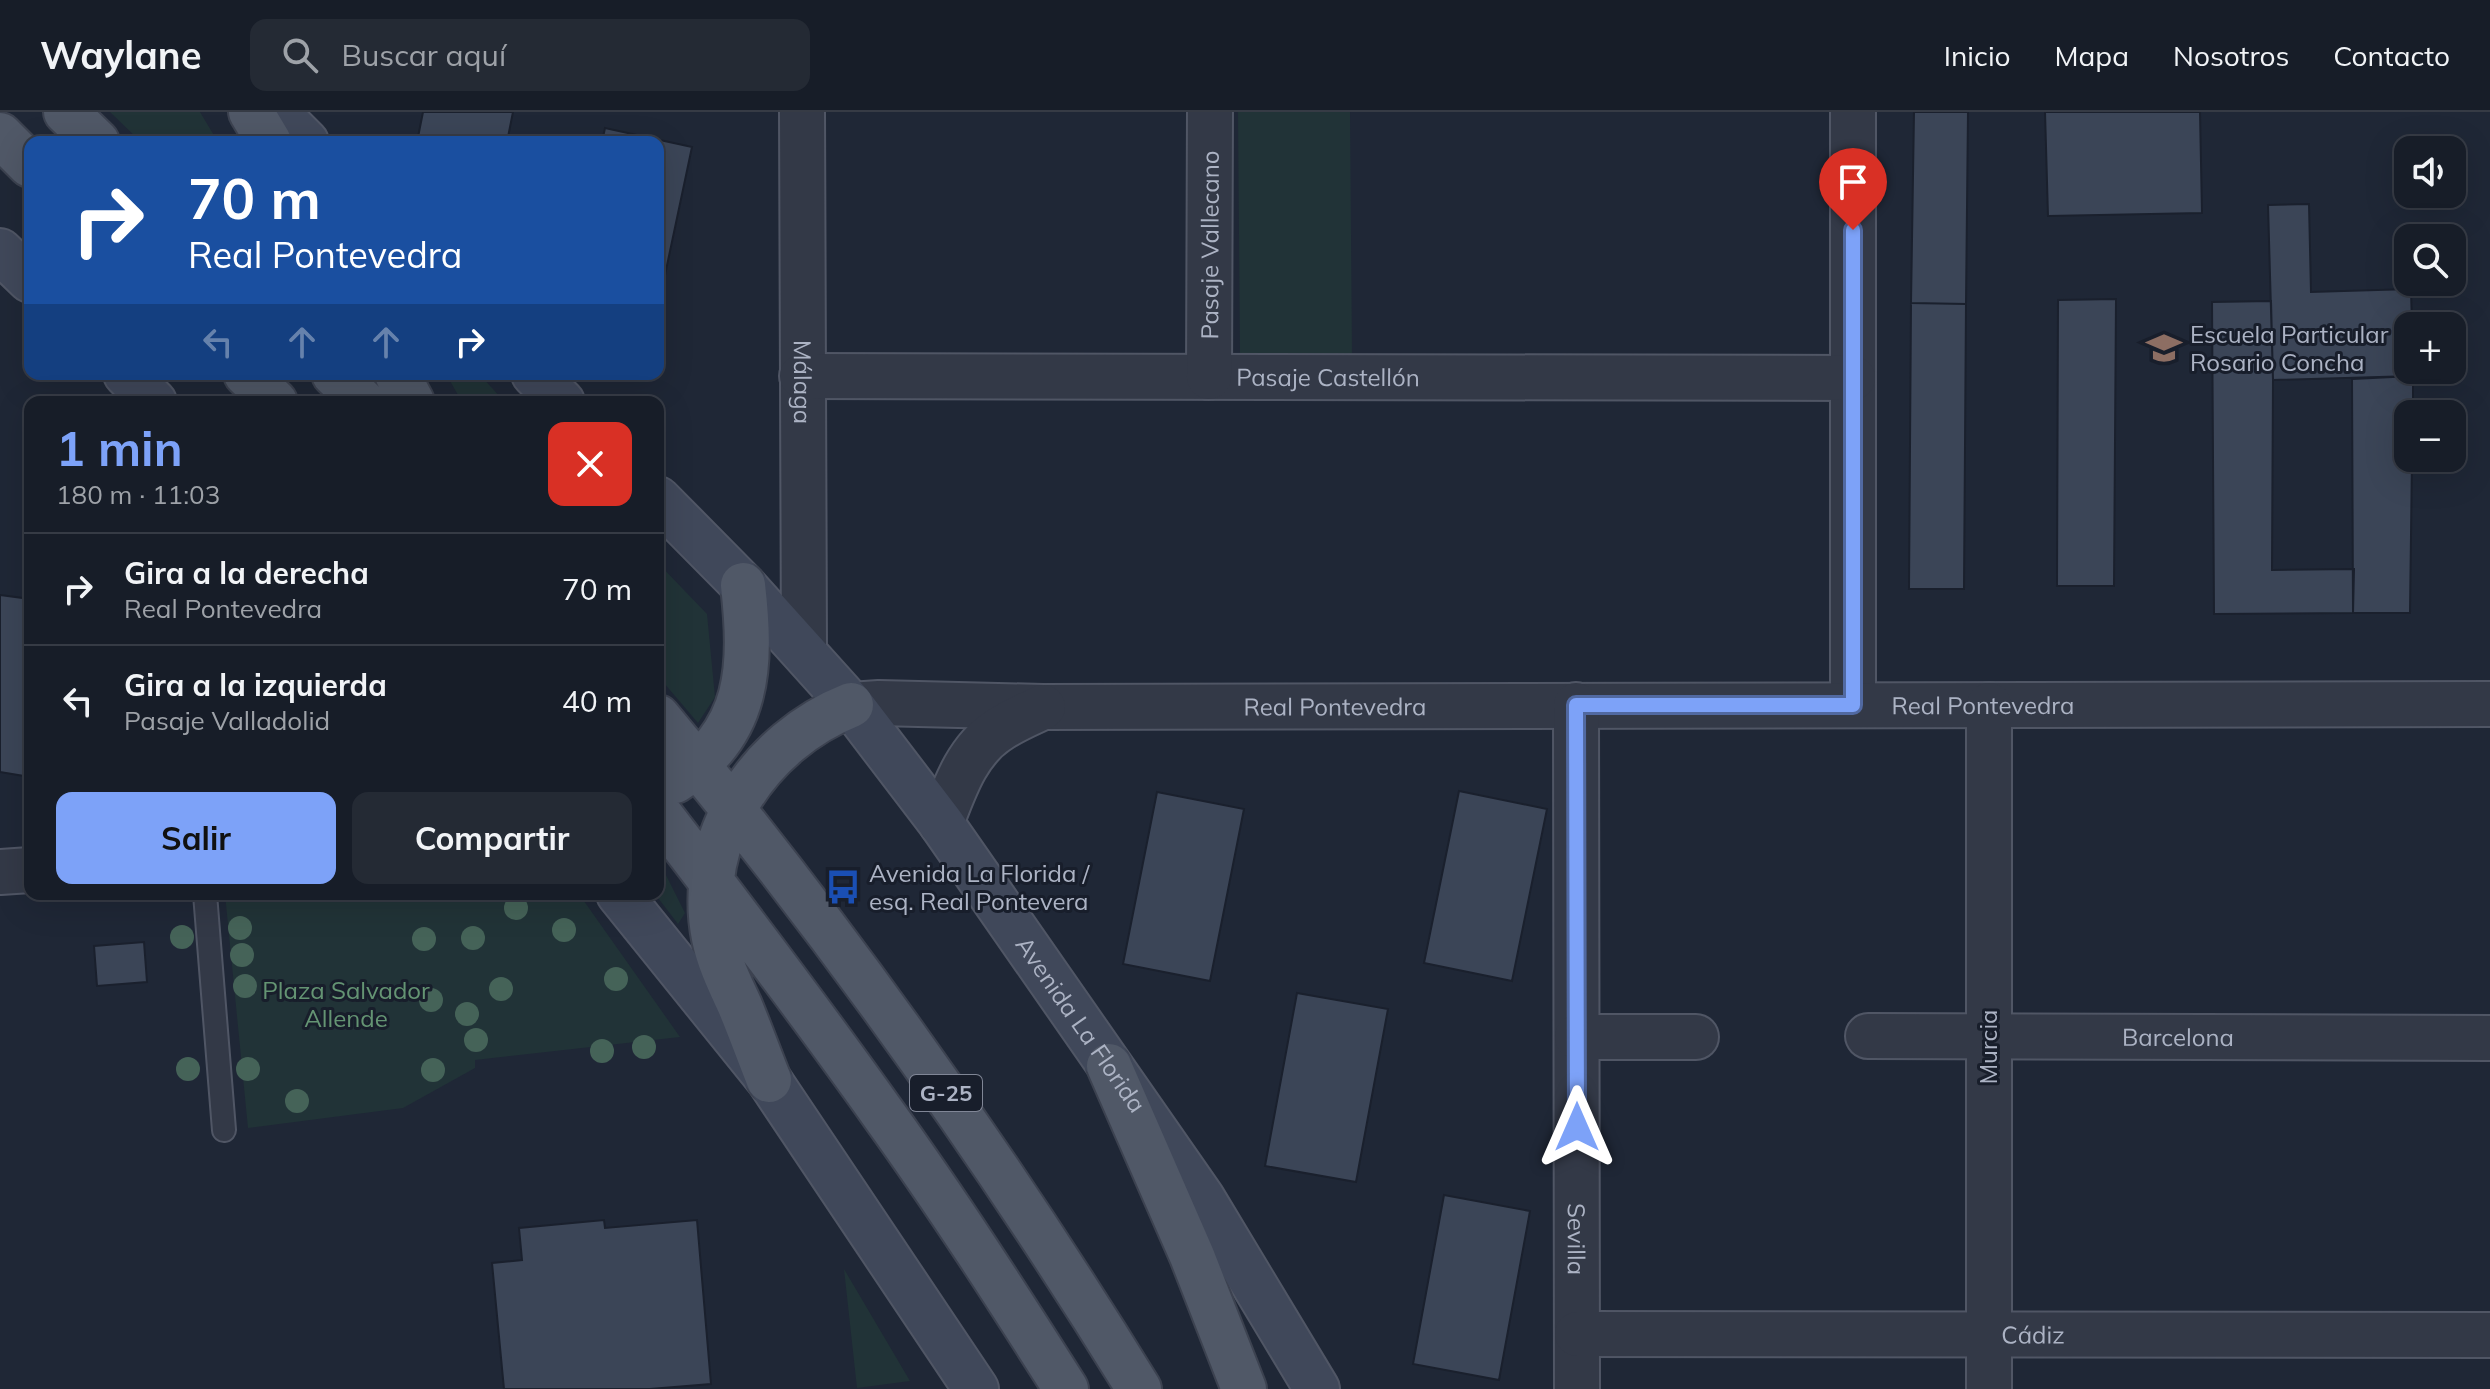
<!DOCTYPE html>
<html lang="es">
<head>
<meta charset="utf-8">
<style>
	:root { --surface:#171d28; --page:#242a34; --text:#f1f3f6; --muted:#9ea2a8; --line:#363b45; --accent:#7da2f8 }
	body { margin:0; font-family:Mulish,sans-serif; background:var(--page); color:var(--text); height:100vh; display:flex; flex-direction:column; font-size:30px; white-space:nowrap }
	* { box-sizing:border-box; margin:0 }
	p { font-size:26px; color:var(--muted) }
	.icon { flex:none; width:44px; height:44px; fill:none; stroke:currentColor; stroke-width:2; stroke-linecap:round; stroke-linejoin:round }
	.map { position:relative; flex:1; overflow:hidden }
	.details { position:absolute; left:24px; top:284px; width:640px; height:504px; display:flex; flex-direction:column; background:var(--surface); border-radius:16px; box-shadow:0 8px 32px #0002,0 0 0 2px var(--line) }
	.details>* { flex:none }
	.guide { position:absolute; left:24px; top:24px; width:640px; height:244px; border-radius:16px; box-shadow:0 8px 32px #0002,0 0 0 2px var(--line); background:#1a4fa0; color:#fff; overflow:hidden }
	.controls { position:absolute; left:2394px; top:24px; display:grid; gap:16px }
	.controls a { display:grid; place-items:center; width:72px; height:72px; border-radius:16px; background:var(--surface); box-shadow:0 8px 32px #0002,0 0 0 2px var(--line); font-size:40px }
	.pin { position:absolute; display:grid; place-items:center; width:68px; height:68px; color:#fff; margin:-82px -34px; border-radius:50% 50% 50% 0; rotate:-45deg; box-shadow:0 0 8px #0007 }
	.pin .icon { rotate:45deg }
	.me { position:absolute; width:88px; margin:-44px; rotate:0deg; stroke-linejoin:round; filter:drop-shadow(0 0 6px #0008) }
	.turn { display:flex; align-items:center; gap:28px; height:168px; padding:0 32px; font-size:36px }
	.turn .icon { width:104px; height:104px; stroke-width:2.5 }
	.turn b { display:block; font-size:56px; line-height:68px }
	.lanes { display:flex; align-items:center; height:76px; padding:0 32px; background:#0003; justify-content:center; gap:40px; direction:ltr }
	.lanes .off { opacity:.35 }
	.round { display:grid; place-items:center; flex:none; width:84px; height:84px; border-radius:16px; background:var(--page) }
	.headline { display:flex; align-items:center; justify-content:space-between; height:136px; padding:0 32px }
	h1 { font-size:48px; font-weight:700; line-height:60px; color:var(--accent) }
	.primary-button { display:flex; gap:16px; margin-top:auto; padding:16px 32px }
	.primary-button a { flex:1; height:92px; border-radius:16px; background:var(--accent); color:#111; font-size:32px; font-weight:700; line-height:92px; text-align:center }
	.primary-button a+a { background:var(--page); color:var(--text) }
	ul { padding:0; list-style:none }
	li { display:flex; align-items:center; gap:24px; height:112px; padding:0 32px; border-top:2px solid var(--line) }
	li div { flex:1 }
	li b { display:block; font-size:30px }
	li em { font-style:normal }
	header { display:flex; align-items:center; gap:48px; box-sizing:border-box; height:112px; padding:0 40px; background:var(--surface); border-bottom:2px solid var(--line) }
	header strong { font-size:38px }
	nav { display:flex; gap:44px; margin-inline-start:auto; font-size:28px }
	.search { width:560px; height:72px; background:var(--page); display:flex; align-items:center; gap:20px; box-sizing:border-box; padding:0 28px; border-radius:16px; color:var(--muted); font-size:30px }
	.map>svg:first-child { display:block }
	.green { fill:#213337 }
	.building { fill:#3b4557; stroke:#1a202d; stroke-width:2 }
	.lines { fill:none; stroke-linecap:round; stroke-linejoin:round }
	.lane-casing { stroke:#505665; stroke-width:26 }
	.street-casing { stroke:#505665; stroke-width:48 }
	.secondary-casing { stroke:#505665; stroke-width:48 }
	.primary-casing { stroke:#3c4250; stroke-width:48 }
	.lane { stroke:#333947; stroke-width:22 }
	.street { stroke:#333947; stroke-width:44 }
	.secondary { stroke:#40485a; stroke-width:44 }
	.primary { stroke:#505867; stroke-width:44 }
	.tree { fill:#456358 }
	.route-casing { stroke:#5169a1; stroke-width:20 }
	.route { stroke:#7da2f8; stroke-width:14 }
	.labels { text-anchor:middle; dominant-baseline:central; stroke-width:6; stroke-linejoin:round; paint-order:stroke }
	.shield { fill:#181e2b; stroke:#808696; stroke-width:2 }
	.shield-label { font-size:22px; font-weight:bold; fill:#acb3c4 }
	.street-label { font-size:24px; fill:#acb3c4; stroke:#181e2b }
	.poi-label { font-size:24px; fill:#acb3c4; stroke:#181e2b; text-anchor:start }
	.park-label { font-size:24px; fill:#649473; stroke:#181e2b }
</style>
</head>
<body>
<header>
<strong>Waylane</strong>
<div class="search"><svg class="icon" aria-label="search" viewBox="0 0 24 24"><circle cx="10" cy="10" r="6"/><path d="M15 15l6 6"/></svg>Buscar aquí</div>
<nav><a>Inicio</a><a>Mapa</a><a>Nosotros</a><a>Contacto</a></nav>
</header>
<div class="map">
<svg width="2490" height="1277" viewBox="0 0 2490 1277">
	<rect width="100%" height="100%" fill="#1f2736"/>
	<!-- green -->
	<path class="green" d="M110,0H200L218,30H141Z
		M1238,0H1350L1352,244L1240,245Z
		M446,262H479L505,290H462Z
		M658,451L707,502L715,585L698,611L658,564Z
		M658,747L685,801L678,812L655,782H658Z
		M225,782H579L680,925L475,948V956L403,996L248,1016Z
		M844,1157L910,1269L857,1276Z"/>
	<!-- building -->
	<path class="building" d="M423,0H513L507,30H417Z
		M1914,0H1968L1966,192L1911,191Z
		M2045,0H2200L2202,101L2048,104Z
		M605,16L692,35L658,196V30H602Z
		M2309,92L2311,180L2411,177L2412,214H2408V258H2413V264L2273,268L2268,93Z
		M2116,187L2114,474H2057L2058,188Z
		M2271,189L2273,268L2272,458L2354,457L2353,501L2214,502L2212,190Z
		M1911,191L1966,192L1964,477H1909Z
		M2413,264V302H2408V346H2412L2410,501H2353L2352,267Z
		M0,483L30,487V665L0,660Z
		M1459,679L1547,697L1512,869L1424,851Z
		M1157,680L1244,697L1210,869L1123,852Z
		M144,830L147,870L97,874L94,834Z
		M1297,881L1388,897L1356,1070L1265,1054Z
		M1444,1083L1530,1099L1499,1268L1413,1252Z
		M604,1108L605,1116L697,1108L711,1272L650,1277H504L492,1151L522,1148L519,1116Z"/>
	<g class="lines">
		<!-- lane casing -->
		<g class="lane-casing">
			<path id="lane" d="M205,782L224,1018"/>
		</g>
		<!-- street casing -->
		<g class="street-casing">
			<g id="street">
				<path id="s1" d="M802,0L804,540"/>
				<path d="M1853,0V593"/>
				<path id="s2" d="M802,264L1853,266"/>
				<path id="s3" d="M1209,265L1210,0"/>
				<path id="s4" d="M851,593L879,591L1043,595L2490,592"/>
				<path id="s5" d="M1576,593L1577,1277"/>
				<path d="M941,711C954,678 966,640 997,619C1011,609 1028,602 1043,595"/>
				<path d="M0,760L30,758"/>
				<path id="s6" d="M1868,924L2490,926"/>
				<path d="M1577,925H1696"/>
				<path id="s7" d="M1577,1222L2490,1223"/>
				<path d="M1989,1277V593"/>
			</g>
		</g>
		<!-- secondary casing -->
		<g class="secondary-casing">
			<g id="secondary">
				<path d="M276,0L306,30"/>
				<path d="M0,139L30,168"/>
				<path d="M126,262L154,290"/>
				<path d="M534,262L562,290"/>
				<path id="s8" d="M658,387L743,473L851,593L941,711L1202,1086L1317,1277"/>
				<path d="M619,782L769,968L976,1277"/>
			</g>
		</g>
		<!-- primary casing -->
		<g class="primary-casing">
			<path id="primary" d="M66,0L97,30
				M251,0L269,30
				M0,23L30,53
				M246,262L275,290
				M334,262L363,290
				M397,262L412,290
				M658,605C836,819 993,1040 1139,1277
				M675,669C751,621 752,553 743,473
				M658,700C735,800 811,900 884,1003C948,1092 1007,1184 1066,1277
				M1109,954L1192,1144L1244,1277
				M769,968C759,943 750,918 740,894C730,872 719,850 714,826C694,725 760,629 851,593"/>
		</g>
		<!-- lane -->
		<use href="#lane" class="lane"/>
		<!-- street -->
		<use href="#street" class="street"/>
		<!-- secondary -->
		<use href="#secondary" class="secondary"/>
		<!-- primary -->
		<use href="#primary" class="primary"/>
	</g>
	<!-- trees -->
	<g class="tree">
		<circle cx="516" cy="796" r="12"/>
		<circle cx="240" cy="816" r="12"/>
		<circle cx="564" cy="818" r="12"/>
		<circle cx="182" cy="825" r="12"/>
		<circle cx="473" cy="826" r="12"/>
		<circle cx="424" cy="827" r="12"/>
		<circle cx="242" cy="843" r="12"/>
		<circle cx="616" cy="867" r="12"/>
		<circle cx="245" cy="874" r="12"/>
		<circle cx="501" cy="877" r="12"/>
		<circle cx="431" cy="888" r="12"/>
		<circle cx="467" cy="902" r="12"/>
		<circle cx="476" cy="928" r="12"/>
		<circle cx="644" cy="935" r="12"/>
		<circle cx="602" cy="939" r="12"/>
		<circle cx="188" cy="957" r="12"/>
		<circle cx="248" cy="957" r="12"/>
		<circle cx="433" cy="958" r="12"/>
		<circle cx="297" cy="989" r="12"/>
	</g>
	<g class="lines">
		<!-- route casing -->
		<g class="route-casing">
			<path id="route" d="M1577,1015L1576,593H1853V118"/>
		</g>
		<!-- route -->
		<use href="#route" class="route"/>
	</g>
	<!-- icons -->
	<defs>
		<g id="school-bare" transform="scale(2.76)"><path d="M0-5L7-2L0 1L-7-2ZM-4 1L0 2.5L4 1V4Q0 6-4 4Z" fill="#8d6e63" stroke="#181e2b" stroke-width="2.5" paint-order="stroke"/></g>
		<g id="bus-bare" transform="scale(2.76)"><path d="M-5-6H5V4H4V6H2V4H-2V6H-4V4H-5ZM-3.5-4V0h7V-4ZM-3.5 1.2v1.5H-2V1.2ZM2 1.2v1.5H3.5V1.2Z" fill="#1a4fb4" stroke="#181e2b" stroke-width="2.5" paint-order="stroke"/></g>
	</defs>
	<g fill-rule="evenodd">
		<use href="#school-bare" x="2164" y="236"/>
		<use href="#bus-bare" x="843" y="775"/>
	</g>
	<g class="labels">
		<!-- shield labels -->
		<rect class="shield" x="910" y="963" width="72" height="36" rx="6"/>
		<g class="shield-label">
			<text x="946" y="981">G-25</text>
		</g>
		<!-- street labels -->
		<g class="street-label">
			<text stroke="none"><textPath href="#s3" startOffset="132">Pasaje Vallecano</textPath></text>
			<text stroke="none"><textPath href="#s2" startOffset="526">Pasaje Castellón</textPath></text>
			<text stroke="none"><textPath href="#s1" startOffset="270">Málaga</textPath></text>
			<text stroke="none"><textPath href="#s4" startOffset="1132">Real Pontevedra</textPath></text>
			<text stroke="none"><textPath href="#s4" startOffset="484">Real Pontevedra</textPath></text>
			<text stroke="none"><textPath href="#s8" startOffset="676">Avenida La Florida</textPath></text>
			<text stroke="none"><textPath href="#s6" startOffset="310">Barcelona</textPath></text>
			<text transform="translate(1988 935) rotate(-90)">Murcia</text>
			<text stroke="none"><textPath href="#s5" startOffset="534">Sevilla</textPath></text>
			<text stroke="none"><textPath href="#s7" startOffset="456">Cádiz</textPath></text>
		</g>
		<!-- poi labels -->
		<g class="poi-label">
			<text x="2190" y="222">Escuela Particular<tspan x="2190" dy="28">Rosario Concha</tspan></text>
			<text x="869" y="761">Avenida La Florida /<tspan x="869" dy="28">esq. Real Pontevera</tspan></text>
		</g>
		<!-- park labels -->
		<g class="park-label">
			<text x="346" y="878">Plaza Salvador<tspan x="346" dy="28">Allende</tspan></text>
		</g>
	</g>
</svg>
<div class="controls">
<a><svg class="icon" aria-label="sound" viewBox="0 0 24 24"><path d="M4 9h4l5-4v14l-5-4H4zM17 9q2 3 0 6"/></svg></a>
<a><svg class="icon" aria-label="search" viewBox="0 0 24 24"><circle cx="10" cy="10" r="6"/><path d="M15 15l6 6"/></svg></a>
<a>+</a>
<a>−</a>
</div>
<div class="pin" style="left:1853px;top:118px;background:#d93025"><svg class="icon" aria-label="arrive" viewBox="0 0 24 24"><path d="M6 21V4h12l-3 4 3 4H6"/></svg></div>
<svg class="me" style="left:1577px;top:1015px" viewBox="-20 -20 40 40"><path d="M0-17L14 15 0 8-14 15z" fill="#7da2f8" stroke="#fff" stroke-width="4"/></svg>
<div class="guide">
<div class="turn"><svg class="icon" aria-label="right" viewBox="0 0 24 24"><path d="M7 20v-9h11M14 6l5 5-5 5"/></svg><div><b>70 m</b>Real Pontevedra</div></div>
<div class="lanes"><svg class="icon off" aria-label="left" viewBox="0 0 24 24"><path d="M17 20v-9H6M10 6l-5 5 5 5"/></svg><svg class="icon off" aria-label="ahead" viewBox="0 0 24 24"><path d="M12 20V5M6 11l6-6 6 6"/></svg><svg class="icon off" aria-label="ahead" viewBox="0 0 24 24"><path d="M12 20V5M6 11l6-6 6 6"/></svg><svg class="icon" aria-label="right" viewBox="0 0 24 24"><path d="M7 20v-9h11M14 6l5 5-5 5"/></svg></div>
</div>
<section class="details">
<div class="headline"><div><h1>1 min</h1><p>180 m · 11:03</p></div><a class="round" style="background:#d93025;color:#fff"><svg class="icon" aria-label="close" viewBox="0 0 24 24"><path d="M6 6l12 12M18 6L6 18"/></svg></a></div>
<ul>
<li><svg class="icon" aria-label="right" viewBox="0 0 24 24"><path d="M7 20v-9h11M14 6l5 5-5 5"/></svg><div><b>Gira a la derecha</b><p>Real Pontevedra</p></div><em>70 m</em></li>
<li><svg class="icon" aria-label="left" viewBox="0 0 24 24"><path d="M17 20v-9H6M10 6l-5 5 5 5"/></svg><div><b>Gira a la izquierda</b><p>Pasaje Valladolid</p></div><em>40 m</em></li>
</ul>
<div class="primary-button"><a>Salir</a><a>Compartir</a></div>
</section>
</div>
</body>
</html>
